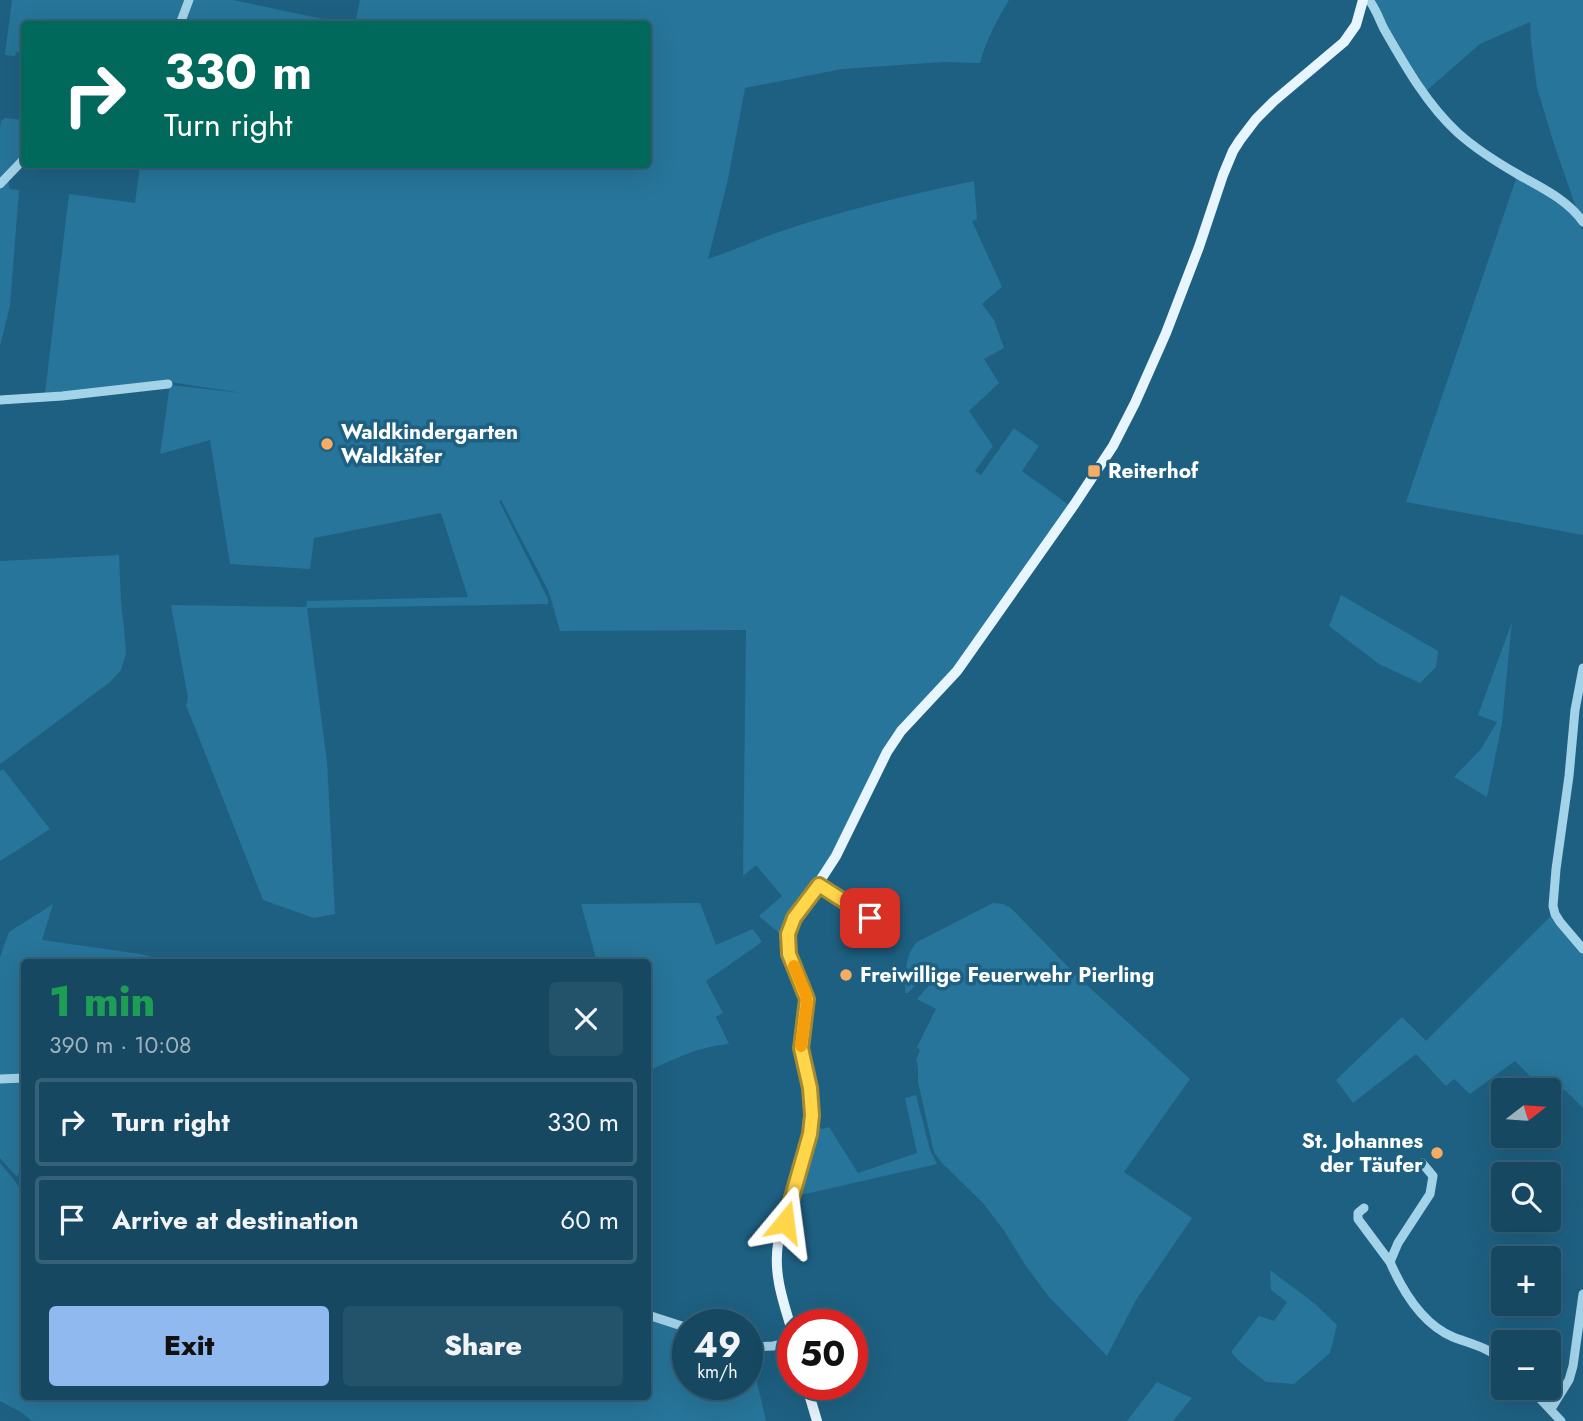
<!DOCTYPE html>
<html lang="en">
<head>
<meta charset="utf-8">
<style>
	:root { --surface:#164862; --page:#23526b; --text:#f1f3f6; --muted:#9eb2be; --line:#356077; --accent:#90b9f0 }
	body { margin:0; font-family:Jost,sans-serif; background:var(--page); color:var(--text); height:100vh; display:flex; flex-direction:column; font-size:26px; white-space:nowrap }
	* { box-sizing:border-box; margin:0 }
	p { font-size:23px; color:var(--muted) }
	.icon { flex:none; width:38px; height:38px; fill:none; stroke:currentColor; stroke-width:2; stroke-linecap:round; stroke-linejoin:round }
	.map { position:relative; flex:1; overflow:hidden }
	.details { position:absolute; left:21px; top:959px; width:630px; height:441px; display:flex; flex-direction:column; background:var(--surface); border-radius:7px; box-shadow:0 7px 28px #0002,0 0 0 2px var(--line) }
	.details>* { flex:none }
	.hud { position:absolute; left:21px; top:21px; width:630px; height:147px; border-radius:7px; box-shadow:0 7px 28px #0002,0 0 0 2px var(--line); background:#00695c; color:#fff; overflow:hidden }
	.needle { width:46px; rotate:73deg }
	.buttons { position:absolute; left:1491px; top:1078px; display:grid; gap:14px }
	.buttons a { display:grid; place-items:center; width:70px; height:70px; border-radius:7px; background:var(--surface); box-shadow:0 7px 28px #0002,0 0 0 2px var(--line); font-size:35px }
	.speed { position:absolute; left:672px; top:1309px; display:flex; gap:14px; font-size:35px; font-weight:700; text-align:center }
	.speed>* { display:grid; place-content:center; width:91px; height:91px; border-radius:50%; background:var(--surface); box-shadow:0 7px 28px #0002,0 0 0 2px var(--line); line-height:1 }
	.speed small { font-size:18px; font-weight:400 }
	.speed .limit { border:10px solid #d22; background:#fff; color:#111 }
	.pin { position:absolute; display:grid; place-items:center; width:60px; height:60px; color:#fff; margin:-30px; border-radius:14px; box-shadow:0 4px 10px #0006 }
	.me { position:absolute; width:77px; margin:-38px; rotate:16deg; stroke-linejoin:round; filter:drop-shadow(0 0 5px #0008) }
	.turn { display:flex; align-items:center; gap:24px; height:147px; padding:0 28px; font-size:32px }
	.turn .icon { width:91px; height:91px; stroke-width:2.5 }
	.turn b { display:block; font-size:49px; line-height:60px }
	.round { display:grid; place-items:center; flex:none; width:74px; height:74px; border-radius:7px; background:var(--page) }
	.summary { display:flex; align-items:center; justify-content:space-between; height:119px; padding:0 28px }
	h1 { font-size:42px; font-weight:800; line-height:52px; color:#1e9e55 }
	.cta { display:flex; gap:14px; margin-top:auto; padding:14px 28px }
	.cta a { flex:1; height:80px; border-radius:7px; background:var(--accent); color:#111; font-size:28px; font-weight:800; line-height:80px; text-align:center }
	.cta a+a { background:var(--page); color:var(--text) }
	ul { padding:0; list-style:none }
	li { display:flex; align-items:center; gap:21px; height:88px; margin:0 14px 10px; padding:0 14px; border:4px solid var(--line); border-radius:7px }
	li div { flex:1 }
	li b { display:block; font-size:26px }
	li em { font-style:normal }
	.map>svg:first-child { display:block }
	.green { fill:#27759a }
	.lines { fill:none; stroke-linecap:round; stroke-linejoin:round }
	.minor { stroke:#a3d3e9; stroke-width:9 }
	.major { stroke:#e7f5fe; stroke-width:10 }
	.route-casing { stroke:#a68a30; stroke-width:18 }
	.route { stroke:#ffd54a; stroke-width:12 }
	.slow { stroke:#f59e0b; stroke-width:12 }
	.poi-dot { fill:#f8ab62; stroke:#1e6082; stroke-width:2.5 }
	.labels { text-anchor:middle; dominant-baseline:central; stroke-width:7; stroke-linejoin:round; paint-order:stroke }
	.poi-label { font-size:21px; font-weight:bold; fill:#fff; stroke:#1e6082; text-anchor:start }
</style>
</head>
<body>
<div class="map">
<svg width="1583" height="1421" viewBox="0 0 1583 1421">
	<rect width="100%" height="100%" fill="#1e6082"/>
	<!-- green -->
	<path class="green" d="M12,0H185L176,24H24V56H23V53L16,52L15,56L5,55Z
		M194,0H233L347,24H185Z
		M360,0H1009C997,20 986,40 980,63L943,62L842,69L745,88L728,179L708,259C732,251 755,240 779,232C843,210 908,195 974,181L977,219L972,221L1002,287L982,304L994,320L1004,348L984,359L999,383L969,411L993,446L975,471L981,475L1014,428L1039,446L1022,471L1069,505L954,669L898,730L833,854L780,934L759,916L782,896L756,865L743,876L746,630L560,631L549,592L501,500L499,501L548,599V604L307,608L327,762L335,914L314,918L263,900L186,705L188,698L171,605L306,607L307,601L468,597L441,513L314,538L310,569L230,564L210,440L160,454L170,385L242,393L170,382L45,393L69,194L135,203L140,165L648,164V24H355Z
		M1371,0H1583V220L1579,216L1554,144L1537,88L1531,42L1530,22L1480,44L1425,92Z
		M5,118L24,120V153L0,177V129L1,121Z
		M1517,176L1568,209L1583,230V535L1406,502Z
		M8,181L10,189L19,190L10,306L0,346V189Z
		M119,555L121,603L124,628L126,653L121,670L110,682L0,764V561Z
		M1341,595L1438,651L1436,667L1420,683L1379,664L1329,626Z
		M1512,622L1502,723L1487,797L1454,777L1481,749L1497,722L1478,715Z
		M3,769L50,829L0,861V771Z
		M700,903L716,945L753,929L762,942L706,981L723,1013L716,1017L729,1044C700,1046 674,1059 648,1071V962H597L581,904Z
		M993,903L1003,904L1011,908L1078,977L1190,1079L1124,1172L1192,1218L1136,1300L1107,1356L1049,1297L1026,1266L1003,1229L983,1203L941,1162L934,1152L918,1082V1067L916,1060L920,1050L917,1047L936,1009L917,999L930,984L923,977L908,993H905C906,974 904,956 917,942Z
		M53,904L42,940L140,954L171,962H24V1075H0V957L9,932Z
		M1553,914L1583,951V1108L1565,1090L1549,1092V1090H1544L1515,1061L1470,1094L1454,1079L1446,1086L1416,1054L1353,1103L1336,1080L1402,1017L1426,1041Z
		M0,1081H24V1163L17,1177L0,1158Z
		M916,1095L930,1150L937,1164L801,1195L796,1193L815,1124L822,1129L829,1127L858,1173L917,1153L905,1098Z
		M0,1163L15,1181L24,1195V1396H166L170,1401L174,1396H382L387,1399L389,1396H648V1317L688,1331V1384H747V1351L750,1352L766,1421H32L21,1412L0,1401Z
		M1270,1270L1314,1303L1337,1325L1330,1353L1294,1384L1266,1382L1240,1362L1231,1352L1259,1316L1274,1321L1287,1302L1271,1290Z
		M1157,1382L1192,1398L1173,1421H1127Z"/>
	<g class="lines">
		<!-- minor -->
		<path class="minor" d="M1369,0C1376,9 1379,19 1384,29C1404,64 1427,105 1458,133C1476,149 1498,163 1519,175C1542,188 1568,200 1583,222
			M180,24L189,0
			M0,184L24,159
			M0,400L62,396L168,384
			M1583,668L1575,710L1569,776L1556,869L1553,906L1555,914L1560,922L1583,949
			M819,885L870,918
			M0,1079L24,1078
			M1422,1163L1433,1176L1430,1194L1398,1243L1390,1262C1403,1292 1422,1324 1453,1337C1471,1344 1490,1348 1503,1361
			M1364,1208L1358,1213V1219L1390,1262
			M648,1315L688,1328
			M747,1347L773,1346L793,1342
			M1530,1388L1561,1421
			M1551,1409L1569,1380L1573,1366L1583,1294"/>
		<!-- major -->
		<path class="major" d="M793,1334C784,1304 773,1275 778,1244L810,1134L812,1115L810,1088L801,1048L807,999L789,954L787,940L790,927L836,856L887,752L901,731L957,671L1074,505L1113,446L1135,403L1166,333L1199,247L1223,175L1233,151L1240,140L1256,119L1274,101L1344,42L1356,25L1363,0
			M806,1384L817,1421"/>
	</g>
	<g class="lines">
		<!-- route casing -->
		<g class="route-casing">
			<path id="route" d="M785,1222L810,1134L812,1115L810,1088L801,1048L807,999L789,954L788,934L794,918L819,885L870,918"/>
		</g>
		<!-- route -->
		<use href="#route" class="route"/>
		<!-- slow -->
		<path class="slow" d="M794,966L806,995L807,1003L801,1046"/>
	</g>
	<!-- markers -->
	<g class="poi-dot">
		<circle cx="327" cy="444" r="7"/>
		<rect x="1087" y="464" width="14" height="14" rx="3.5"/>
		<circle cx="846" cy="975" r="7"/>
		<circle cx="1437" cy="1153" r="7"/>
	</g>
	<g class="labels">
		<!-- poi labels -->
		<g class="poi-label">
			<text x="341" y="432">Waldkindergarten<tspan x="341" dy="24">Waldkäfer</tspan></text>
			<text x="1108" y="471">Reiterhof</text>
			<text x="860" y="975">Freiwillige Feuerwehr Pierling</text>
			<text x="1423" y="1141" text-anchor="end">St. Johannes<tspan x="1423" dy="24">der Täufer</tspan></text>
		</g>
	</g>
</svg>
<div class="buttons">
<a><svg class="needle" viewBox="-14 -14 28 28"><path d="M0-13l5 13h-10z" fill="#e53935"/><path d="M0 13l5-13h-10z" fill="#9eb2be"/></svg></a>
<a><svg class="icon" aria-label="search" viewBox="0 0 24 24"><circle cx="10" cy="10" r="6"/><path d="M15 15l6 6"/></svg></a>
<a>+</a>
<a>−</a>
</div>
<div class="speed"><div>49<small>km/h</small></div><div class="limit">50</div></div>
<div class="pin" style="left:870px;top:918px;background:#d93025"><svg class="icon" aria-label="arrive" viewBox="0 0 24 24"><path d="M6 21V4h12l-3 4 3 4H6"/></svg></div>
<svg class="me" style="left:785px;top:1222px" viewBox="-20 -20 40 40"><path d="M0-17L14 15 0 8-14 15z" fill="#ffd54a" stroke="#fff" stroke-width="4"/></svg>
<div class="hud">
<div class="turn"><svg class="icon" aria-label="right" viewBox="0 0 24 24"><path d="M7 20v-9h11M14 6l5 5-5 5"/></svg><div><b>330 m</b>Turn right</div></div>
</div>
<section class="details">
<div class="summary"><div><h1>1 min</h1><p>390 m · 10:08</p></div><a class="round"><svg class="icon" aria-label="close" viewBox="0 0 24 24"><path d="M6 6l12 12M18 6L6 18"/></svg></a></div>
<ul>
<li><svg class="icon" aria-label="right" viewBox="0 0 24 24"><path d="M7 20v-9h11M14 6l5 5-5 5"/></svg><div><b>Turn right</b></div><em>330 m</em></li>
<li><svg class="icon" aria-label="arrive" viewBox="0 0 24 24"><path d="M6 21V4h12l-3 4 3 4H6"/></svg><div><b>Arrive at destination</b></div><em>60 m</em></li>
</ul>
<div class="cta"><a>Exit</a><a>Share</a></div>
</section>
</div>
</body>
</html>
